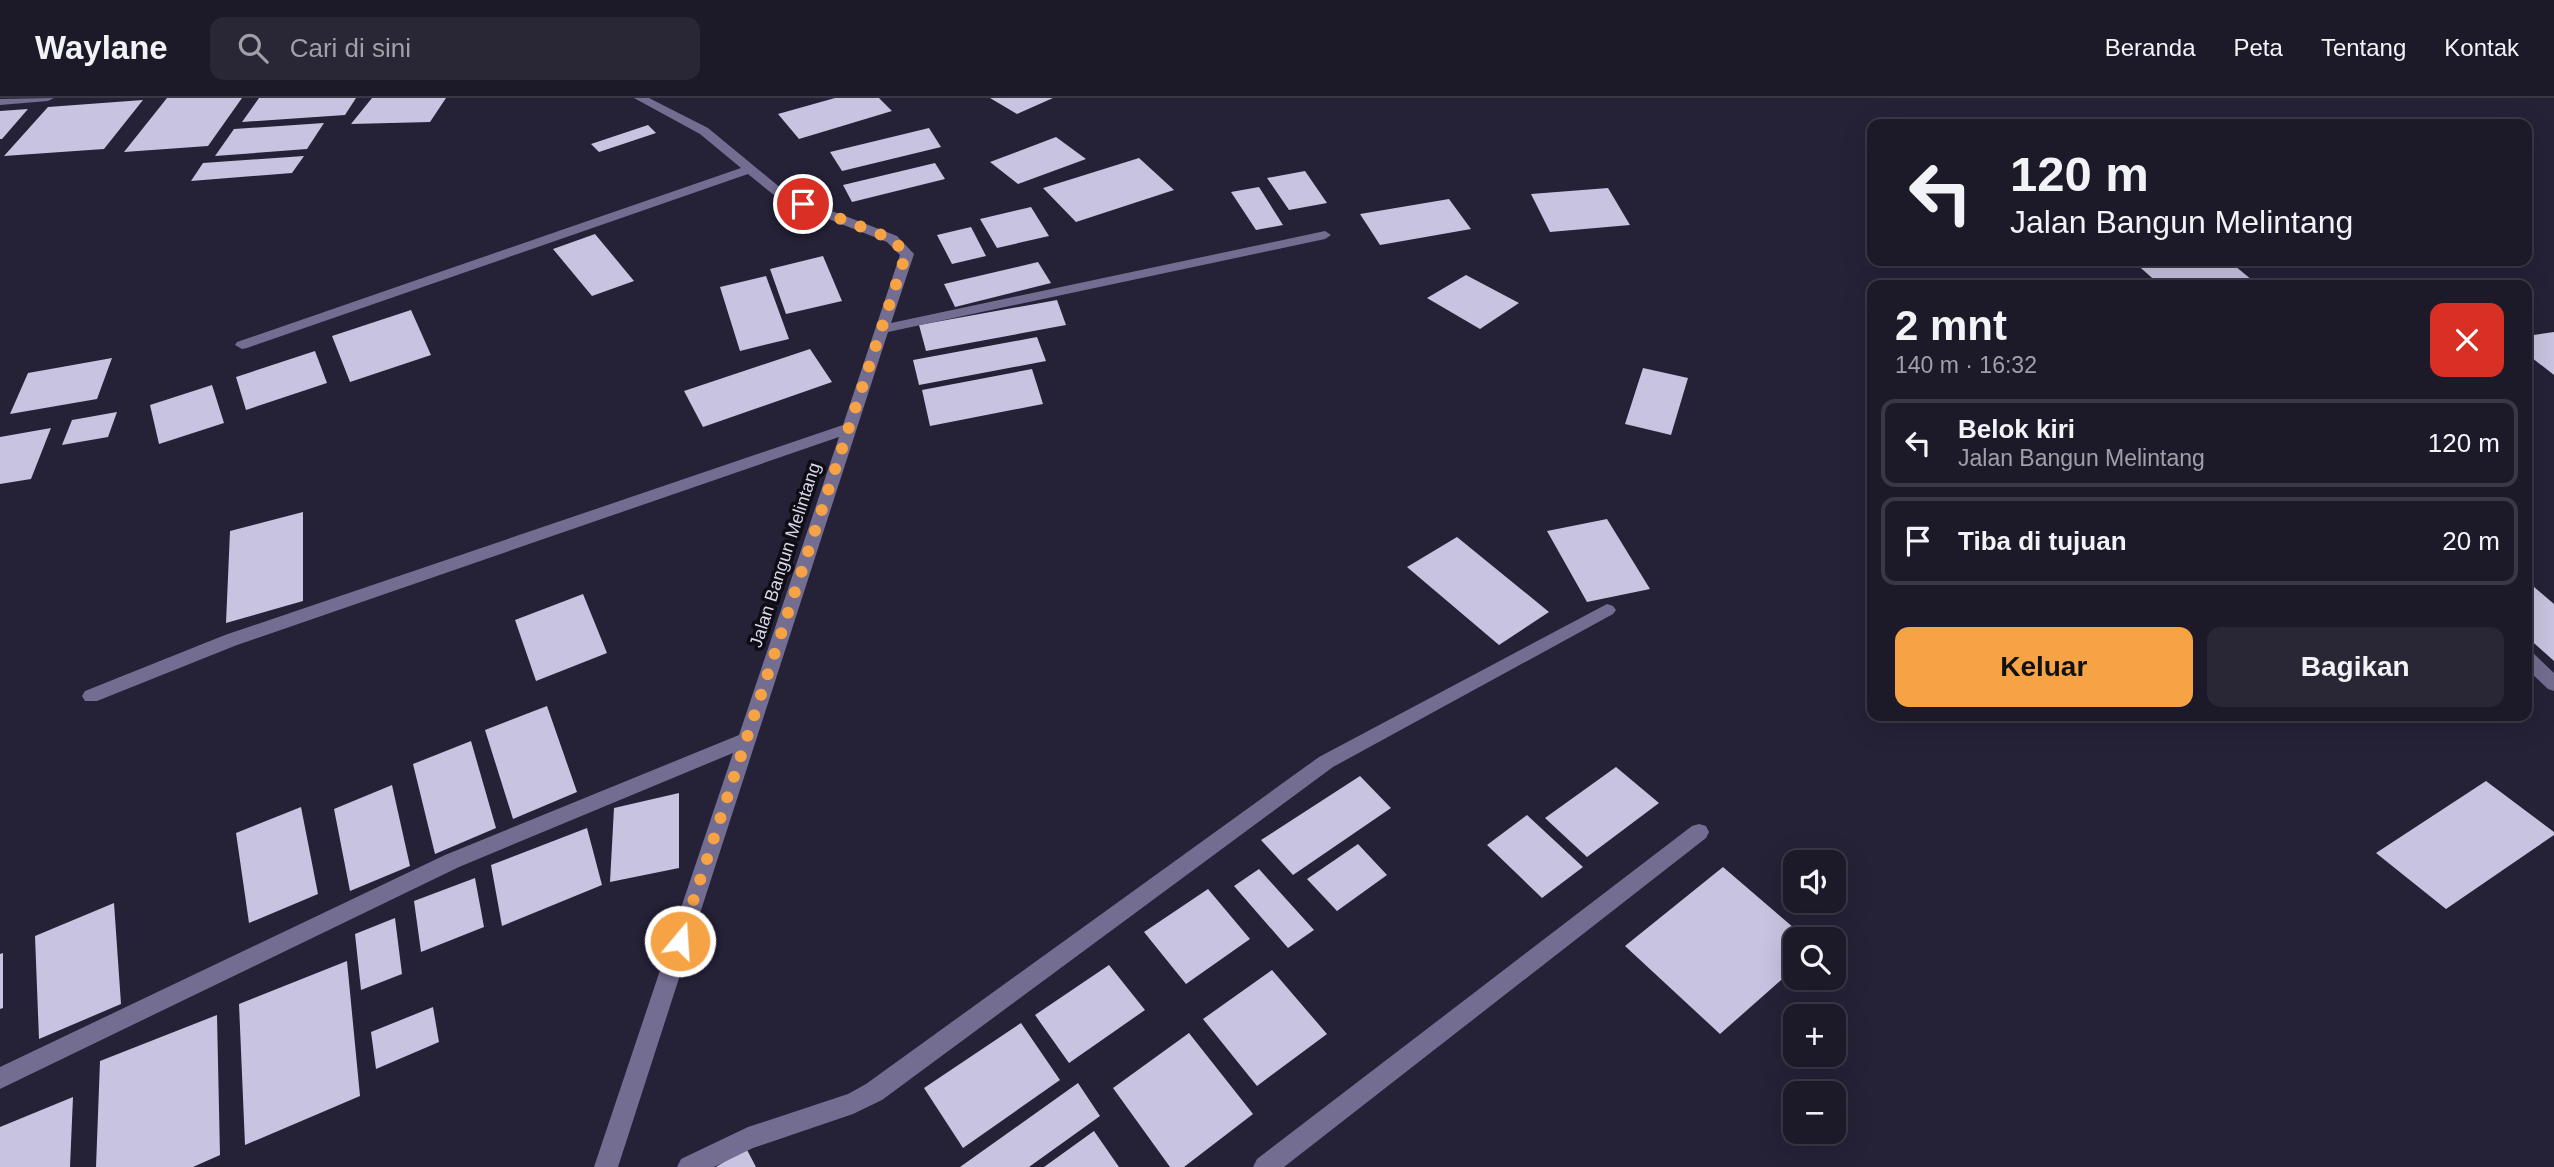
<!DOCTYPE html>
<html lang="id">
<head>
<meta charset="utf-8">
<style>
	:root { --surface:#1c1929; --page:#292635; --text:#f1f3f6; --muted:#a0a0a8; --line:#3a3846; --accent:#f5a345 }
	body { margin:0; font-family:Helvetica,sans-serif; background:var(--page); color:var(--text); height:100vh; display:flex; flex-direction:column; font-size:26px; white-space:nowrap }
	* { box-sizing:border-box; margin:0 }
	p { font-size:23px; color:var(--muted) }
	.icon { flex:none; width:38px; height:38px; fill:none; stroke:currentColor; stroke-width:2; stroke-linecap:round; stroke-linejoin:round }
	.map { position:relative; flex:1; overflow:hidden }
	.sheet { position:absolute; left:1867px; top:182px; width:665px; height:441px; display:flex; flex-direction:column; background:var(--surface); border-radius:14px; box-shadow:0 7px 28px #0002,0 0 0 2px var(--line) }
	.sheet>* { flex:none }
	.top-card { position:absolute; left:1867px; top:21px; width:665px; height:147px; border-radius:14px; box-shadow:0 7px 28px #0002,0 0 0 2px var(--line); background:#1c1929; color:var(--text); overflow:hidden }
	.buttons { position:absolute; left:1783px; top:752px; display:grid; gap:14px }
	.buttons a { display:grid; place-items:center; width:63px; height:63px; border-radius:14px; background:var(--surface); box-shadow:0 7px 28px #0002,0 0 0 2px var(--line); font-size:35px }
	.pin { position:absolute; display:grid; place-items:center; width:60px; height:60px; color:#fff; margin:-30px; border:4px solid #fff; border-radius:50%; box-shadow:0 2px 7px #0007 }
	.me { position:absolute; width:77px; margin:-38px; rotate:18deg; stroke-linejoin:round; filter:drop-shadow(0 0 5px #0008) }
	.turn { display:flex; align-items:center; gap:24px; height:147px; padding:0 28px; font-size:32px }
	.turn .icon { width:91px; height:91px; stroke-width:2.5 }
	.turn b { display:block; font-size:49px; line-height:60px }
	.round { display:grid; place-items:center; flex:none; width:74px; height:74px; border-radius:14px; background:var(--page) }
	.head { display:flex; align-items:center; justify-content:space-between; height:119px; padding:0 28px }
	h1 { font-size:42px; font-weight:600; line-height:52px }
	.cta { display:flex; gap:14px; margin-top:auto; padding:14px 28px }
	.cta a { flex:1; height:80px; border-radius:14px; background:var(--accent); color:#111; font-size:28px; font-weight:600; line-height:80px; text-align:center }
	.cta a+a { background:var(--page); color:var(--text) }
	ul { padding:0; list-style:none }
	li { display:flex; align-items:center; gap:21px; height:88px; margin:0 14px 10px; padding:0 14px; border:4px solid var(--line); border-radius:14px }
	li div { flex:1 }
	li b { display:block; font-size:26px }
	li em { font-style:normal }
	header { display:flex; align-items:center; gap:42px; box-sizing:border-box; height:98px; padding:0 35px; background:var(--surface); border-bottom:2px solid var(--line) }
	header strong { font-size:33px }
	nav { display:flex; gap:38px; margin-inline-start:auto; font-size:24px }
	.search { width:490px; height:63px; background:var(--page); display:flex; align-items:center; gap:18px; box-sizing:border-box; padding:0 24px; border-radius:14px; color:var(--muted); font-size:26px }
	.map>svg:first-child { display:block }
	.building { fill:#c7c3e0 }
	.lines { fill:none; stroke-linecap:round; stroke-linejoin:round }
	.minor { fill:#736d91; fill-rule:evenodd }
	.route { stroke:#f5a345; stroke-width:12; stroke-dasharray:0 21.6 }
	.labels { text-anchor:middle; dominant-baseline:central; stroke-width:7; stroke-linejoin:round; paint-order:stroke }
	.street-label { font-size:18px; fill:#d9d7e6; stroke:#0e0d16 }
</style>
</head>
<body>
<header>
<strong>Waylane</strong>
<div class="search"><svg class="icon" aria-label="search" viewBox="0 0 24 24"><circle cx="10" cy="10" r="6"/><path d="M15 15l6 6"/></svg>Cari di sini</div>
<nav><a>Beranda</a><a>Peta</a><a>Tentang</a><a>Kontak</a></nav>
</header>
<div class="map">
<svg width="2554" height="1069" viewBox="0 0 2554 1069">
	<rect width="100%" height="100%" fill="#252137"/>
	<!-- building -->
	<path class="building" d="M167,0H242L208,48L124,54Z
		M259,0H356L345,17L242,24Z
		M372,0H446L430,24L351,26Z
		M835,0H879L892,13L799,41L778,16Z
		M990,0H1053L1017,16Z
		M143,2L104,51L4,58L48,9Z
		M28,11L2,41H0V13Z
		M324,25L307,51L215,58L234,31Z
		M648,27L656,35L599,54L591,46Z
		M929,30L941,49L842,73L830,54Z
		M1056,39L1086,61L1018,86L990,64Z
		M304,58L292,75L191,83L203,65Z
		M1139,60L1174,92L1076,124L1043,90Z
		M935,65L945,81L852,104L843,87Z
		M1305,73L1327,105L1289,112L1267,80Z
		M1259,89L1283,127L1256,132L1231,94Z
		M1608,90L1630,127L1550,134L1531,96Z
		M1449,101L1471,131L1380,147L1360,116Z
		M1031,109L1049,138L997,150L980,121Z
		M971,129L986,158L952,166L937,137Z
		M595,136L634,183L592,198L553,151Z
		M823,158L842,203L786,216L770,171Z
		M2133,163H2229L2258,187H2160Z
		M1038,164L1051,185L955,209L944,186Z
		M1466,177L1519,205L1480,231L1427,200Z
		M766,178L789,241L740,253L720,189Z
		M1057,202L1066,227L926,253L919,227Z
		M411,212L431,257L350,284L332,238Z
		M2554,234V277L2527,256V238Z
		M1037,239L1046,263L919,287L913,262Z
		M810,251L832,284L703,329L684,293Z
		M315,253L327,285L246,312L236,279Z
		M112,260L97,301L10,316L28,275Z
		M1643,270L1688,280L1671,337L1625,326Z
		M1032,271L1043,306L930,328L922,292Z
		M212,287L224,325L159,346L150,307Z
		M117,314L108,339L62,347L72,322Z
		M51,330L31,381L0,386V339Z
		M303,414V503L226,525L230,433Z
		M1607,421L1650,491L1587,504L1547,433Z
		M1457,439L1549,514L1499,547L1407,469Z
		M2527,483L2554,506V563L2527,539Z
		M583,496L607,555L536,583L515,522Z
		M547,608L577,694L513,721L485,632Z
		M471,643L496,730L435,756L413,666Z
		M1616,669L1659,705L1587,759L1545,720Z
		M1360,678L1391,710L1293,777L1261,742Z
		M2486,683L2554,734V737L2446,811L2376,755Z
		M392,687L410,768L350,793L334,711Z
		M679,695V770L610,784L614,710Z
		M301,709L318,796L249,825L236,735Z
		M1527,717L1583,769L1542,800L1487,747Z
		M587,730L602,787L502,828L491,767Z
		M1358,746L1387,777L1337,813L1307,781Z
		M1723,769L1808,842H1796V869L1720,936L1625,848Z
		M1259,771L1314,832L1288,850L1234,788Z
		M475,780L484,829L421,854L414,803Z
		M1208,791L1250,841L1186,886L1144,834Z
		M114,805L121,906L39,941L35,838Z
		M395,820L402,876L361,892L355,836Z
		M3,855V910L0,911V856Z
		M347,863L360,998L245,1047L239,906Z
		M1109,867L1145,912L1069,965L1035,917Z
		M1272,872L1327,936L1257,988L1203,921Z
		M433,909L439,944L376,971L371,934Z
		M217,917L220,1057L193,1069H96L100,963Z
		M1021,925L1060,982L963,1050L924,990Z
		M1189,935L1253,1016L1184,1069H1170L1113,990Z
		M1078,985L1100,1018L1029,1069H960Z
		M73,999L70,1069H0V1029Z
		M1094,1033L1119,1069H1044Z
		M746,1050L756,1069H716Z"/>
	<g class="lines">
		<!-- minor -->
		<path class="minor" d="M54,0L48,3L0,7V1Z
			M634,0H649L708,30L788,96L897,138L914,156L891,225L1325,133L1331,137L1325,141L888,234L618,1069H594L733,655L459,769L0,991V969L445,757L739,637L839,339L237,547L97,603H85L82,598L85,593L225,537L843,327L900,157L887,144L780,102L748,76L247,250L242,251L235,247L237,244L741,70L700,36Z
			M1607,506L1613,508L1616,512L1613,516L1333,669L882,1002L853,1016L753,1050L714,1069H677L681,1061L748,1029L848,996L866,986L1319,659Z
			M2527,553L2533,555L2554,575V593L2548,591L2527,571Z
			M1699,726L1706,728L1709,734L1706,740L1284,1069H1253L1257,1061L1692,728Z"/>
	</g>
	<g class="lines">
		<!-- route -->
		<path class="route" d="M680,843L906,156L892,141L803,106"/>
	</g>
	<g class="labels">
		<!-- street labels -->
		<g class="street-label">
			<text transform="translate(785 457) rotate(-72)">Jalan Bangun Melintang</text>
		</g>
	</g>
</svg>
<div class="buttons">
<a><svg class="icon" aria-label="sound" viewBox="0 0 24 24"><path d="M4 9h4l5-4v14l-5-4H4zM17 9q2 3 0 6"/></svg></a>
<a><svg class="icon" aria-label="search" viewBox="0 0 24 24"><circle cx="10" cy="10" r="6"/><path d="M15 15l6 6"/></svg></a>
<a>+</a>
<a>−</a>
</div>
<div class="pin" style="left:803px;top:106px;background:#d93025"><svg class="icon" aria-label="arrive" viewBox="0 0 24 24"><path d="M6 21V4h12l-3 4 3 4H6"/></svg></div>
<svg class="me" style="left:680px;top:843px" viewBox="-20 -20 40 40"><circle r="17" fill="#f5a345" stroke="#fff" stroke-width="3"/><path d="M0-11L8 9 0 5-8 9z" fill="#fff"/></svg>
<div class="top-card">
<div class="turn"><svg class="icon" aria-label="left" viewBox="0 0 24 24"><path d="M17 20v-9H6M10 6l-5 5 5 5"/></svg><div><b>120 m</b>Jalan Bangun Melintang</div></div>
</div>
<section class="sheet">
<div class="head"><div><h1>2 mnt</h1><p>140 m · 16:32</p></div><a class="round" style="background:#d93025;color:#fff"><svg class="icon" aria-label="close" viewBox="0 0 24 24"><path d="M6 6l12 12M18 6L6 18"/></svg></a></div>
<ul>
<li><svg class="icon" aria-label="left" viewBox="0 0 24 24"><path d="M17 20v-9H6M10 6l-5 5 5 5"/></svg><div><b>Belok kiri</b><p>Jalan Bangun Melintang</p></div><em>120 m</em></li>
<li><svg class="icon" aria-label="arrive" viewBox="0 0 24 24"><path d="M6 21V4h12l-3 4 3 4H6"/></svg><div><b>Tiba di tujuan</b></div><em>20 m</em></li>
</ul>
<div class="cta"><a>Keluar</a><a>Bagikan</a></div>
</section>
</div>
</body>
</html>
